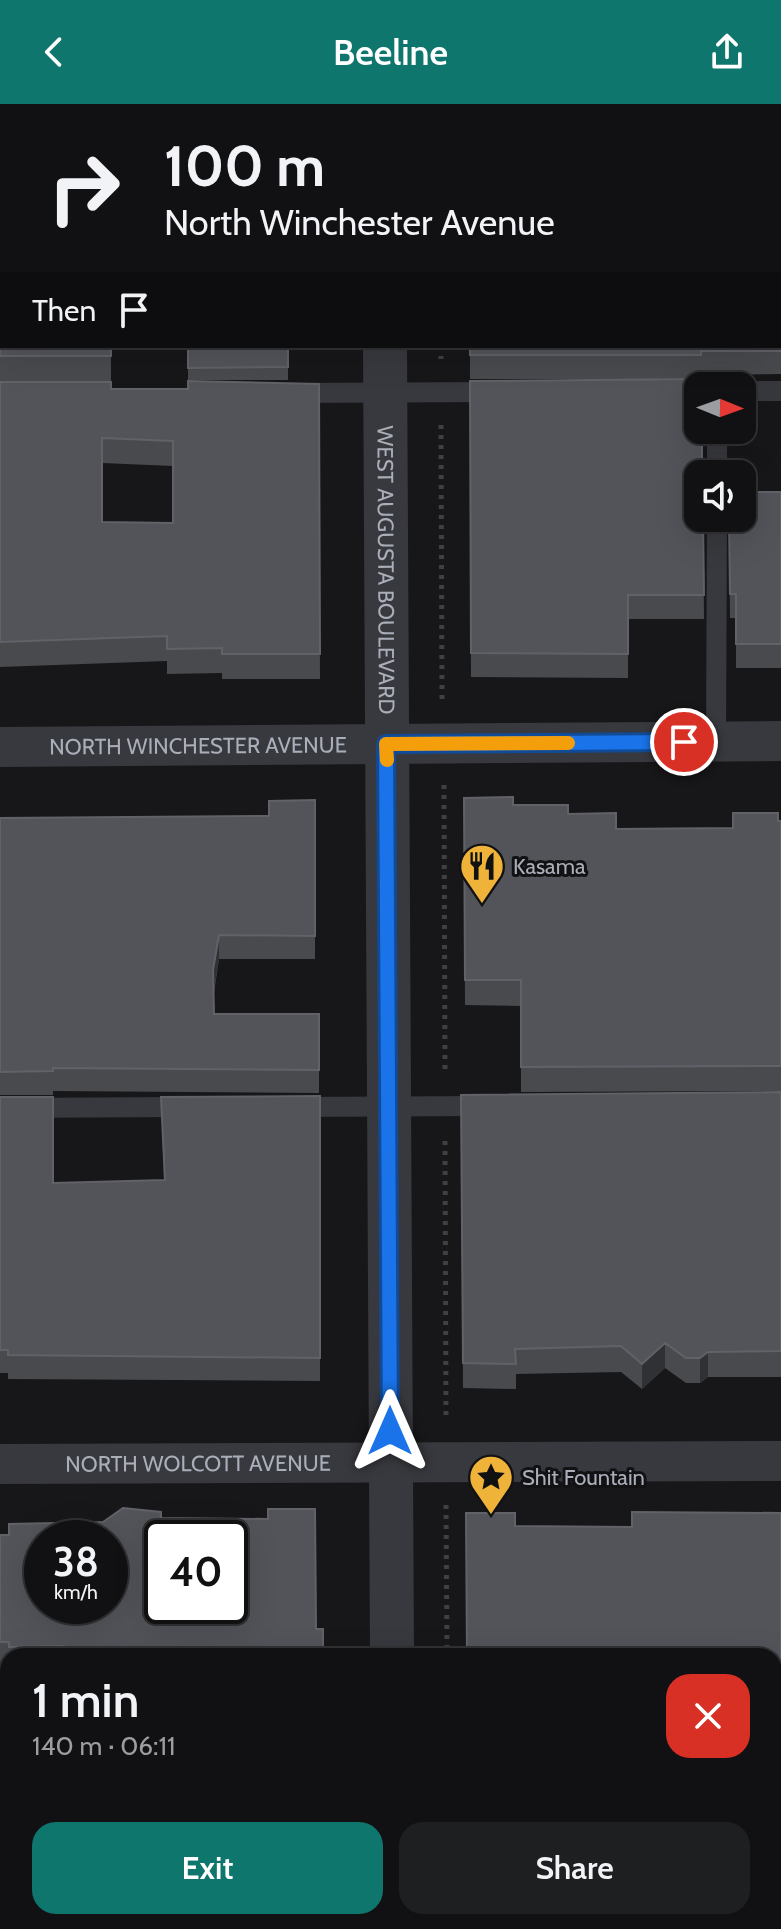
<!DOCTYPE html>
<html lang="en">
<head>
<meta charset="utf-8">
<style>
	:root { --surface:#111113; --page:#1e1f21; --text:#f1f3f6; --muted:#9c9da0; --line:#303133; --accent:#0f766e }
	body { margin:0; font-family:Cabin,sans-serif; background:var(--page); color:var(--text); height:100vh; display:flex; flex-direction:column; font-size:30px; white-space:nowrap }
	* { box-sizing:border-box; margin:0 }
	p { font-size:26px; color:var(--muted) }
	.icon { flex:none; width:44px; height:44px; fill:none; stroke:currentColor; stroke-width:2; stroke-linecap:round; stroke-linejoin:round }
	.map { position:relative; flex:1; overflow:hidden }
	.side { position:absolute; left:0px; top:1544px; width:782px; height:282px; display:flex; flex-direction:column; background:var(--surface); border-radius:24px 24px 0 0; box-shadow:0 8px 32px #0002,0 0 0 2px var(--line) }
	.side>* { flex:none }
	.hud { position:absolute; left:0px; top:0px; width:782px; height:244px; box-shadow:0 8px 32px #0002,0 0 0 2px var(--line); background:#111113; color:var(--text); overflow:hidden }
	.needle { width:52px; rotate:91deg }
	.tools { position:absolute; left:684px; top:268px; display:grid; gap:16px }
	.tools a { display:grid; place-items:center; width:72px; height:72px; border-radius:16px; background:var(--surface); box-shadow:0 8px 32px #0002,0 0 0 2px var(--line); font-size:40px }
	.speed { position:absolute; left:24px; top:1416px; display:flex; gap:16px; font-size:40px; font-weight:700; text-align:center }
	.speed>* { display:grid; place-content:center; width:104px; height:104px; border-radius:50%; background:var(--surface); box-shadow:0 8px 32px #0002,0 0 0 2px var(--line); line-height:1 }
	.speed small { font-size:20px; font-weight:400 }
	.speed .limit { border:4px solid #111; border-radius:12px; background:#fff; color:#111 }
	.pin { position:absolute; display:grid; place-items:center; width:68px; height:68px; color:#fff; margin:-34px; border:4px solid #fff; border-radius:50%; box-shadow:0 2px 8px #0007 }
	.me { position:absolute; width:88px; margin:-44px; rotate:0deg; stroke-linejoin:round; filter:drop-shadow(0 0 6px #0008) }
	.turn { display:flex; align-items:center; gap:28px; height:168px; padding:0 32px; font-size:36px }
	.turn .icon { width:104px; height:104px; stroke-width:2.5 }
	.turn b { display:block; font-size:56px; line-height:68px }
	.then { display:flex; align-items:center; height:76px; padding:0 32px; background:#0003; gap:16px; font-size:30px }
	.round { display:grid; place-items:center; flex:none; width:84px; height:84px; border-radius:24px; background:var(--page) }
	.overview { display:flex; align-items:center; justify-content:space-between; height:136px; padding:0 32px }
	h1 { font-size:48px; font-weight:600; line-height:60px }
	.primary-button { display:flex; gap:16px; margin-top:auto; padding:16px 32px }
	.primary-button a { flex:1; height:92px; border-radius:24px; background:var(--accent); color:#fff; font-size:32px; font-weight:600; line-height:92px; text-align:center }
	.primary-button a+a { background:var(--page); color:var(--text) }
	header { display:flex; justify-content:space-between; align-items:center; height:104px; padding:0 32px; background:var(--accent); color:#fff; font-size:36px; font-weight:600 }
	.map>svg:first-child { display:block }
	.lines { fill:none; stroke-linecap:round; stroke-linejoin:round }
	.path { stroke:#3e4045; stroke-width:5; stroke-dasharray:4 6; stroke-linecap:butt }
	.service { stroke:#38393e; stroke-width:20 }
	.minor { stroke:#38393e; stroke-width:40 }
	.tertiary { stroke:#38393e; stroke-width:44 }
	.wall { fill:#484a4e; fill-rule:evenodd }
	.shaded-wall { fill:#303134 }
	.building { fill:#53545a; stroke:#606268; stroke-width:2; fill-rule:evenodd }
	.route-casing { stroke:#114b97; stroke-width:20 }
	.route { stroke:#1a73e8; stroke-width:14 }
	.slow { stroke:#f59e0b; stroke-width:14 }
	.labels { text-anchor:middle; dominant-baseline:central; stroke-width:6; stroke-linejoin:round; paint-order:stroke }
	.street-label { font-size:22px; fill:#a9aeb9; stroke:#121214 }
	.poi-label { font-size:22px; fill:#a9aeb9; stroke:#121214; text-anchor:start }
</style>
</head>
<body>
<header><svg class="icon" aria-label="back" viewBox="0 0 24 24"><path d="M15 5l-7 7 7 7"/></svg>Beeline<svg class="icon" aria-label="share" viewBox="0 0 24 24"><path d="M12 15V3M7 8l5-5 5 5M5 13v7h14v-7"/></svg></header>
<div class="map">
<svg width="781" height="1825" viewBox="0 0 781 1825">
	<rect width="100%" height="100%" fill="#171719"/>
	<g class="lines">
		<!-- path -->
		<path class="path" d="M440,0V2
			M441,242V255
			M441,321L442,595
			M444,681L445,967
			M445,1037L446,1315
			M446,1401L447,1552
			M448,1818V1825"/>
		<!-- service -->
		<path class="service" d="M244,0V2
			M742,287H781
			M292,289L496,288
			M717,370V326
			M716,638L717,414
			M293,1003L485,1002
			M0,1004L185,1003"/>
		<!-- minor -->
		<g class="minor">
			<path id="s1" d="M0,643L781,637"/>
			<path id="s2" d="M0,1360L781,1357"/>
		</g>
		<!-- tertiary -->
		<g class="tertiary">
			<path d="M383,0V2"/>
			<path id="s3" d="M385,242L392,1552"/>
			<path d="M393,1818V1825"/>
		</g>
	</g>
	<!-- wall -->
	<path class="wall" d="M0,0L2,2V242H111V277H0Z
		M781,0V270L701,271V275H470V242Z
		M188,242H288V276H188Z
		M470,277L703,414L704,515H628V574L471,573Z
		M0,278L111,285H188L319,280L320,575H222V569L167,570V557L0,563ZM102,359L173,362V419L102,418Z
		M781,388V564H736V514H730L729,414Z
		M464,694L568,710L616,725L733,724L781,717V987L521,988V902L465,901Z
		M315,696V855H219L214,889V910H319V989L53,987V991H0V714L269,712Z
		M781,988V1273H708L700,1279H686L665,1264L642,1285L621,1268L516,1270V1285L463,1284L461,991Z
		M320,992V1277L8,1275V1269H0V993L53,1079L164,1076L161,993Z
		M781,1409V1712H774V1552L515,1422L632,1423Z
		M161,1414L316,1525L323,1552H8V1563H0V1431L103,1418Z
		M8,1634V1713L4,1714L0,1825V1635Z"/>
	<!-- shaded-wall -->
	<path class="shaded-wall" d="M219,831V855L213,890V866Z
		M665,1239V1264L642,1285V1260Z
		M708,1248V1273L700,1279V1254Z"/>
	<!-- building -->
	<path class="building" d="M0,0H157V2H2V242H111V252H0Z
		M470,0H781V247H701V251H470V242H780V2H470Z
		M188,242H288V263L188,264Z
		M701,275V282H698V326H702V370H698V414H703L704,491H628V550L471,549L470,277Z
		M188,277L319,280L320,550H222V544L167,545V532L0,538V278H111V285H188ZM102,334L173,337V419L102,418Z
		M742,388H781V540H736V490H730L729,414H742Z
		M513,693V701H568V710L616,709V725L733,724V709H778V717H781V962L521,963V876H465L464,694Z
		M315,696V832L219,831L213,866L214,910H319V966L53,964V967L0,968V714L269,712V697Z
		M781,988V1247L708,1248L700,1254H686L665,1239L642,1260L621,1242L515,1245L516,1260L463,1259L461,991Z
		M320,992V1254L8,1251V1246H0V993H53V1079L165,1076L161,993Z
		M123,1404L161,1408V1414L268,1415V1405H315L316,1525H323V1552H64V1542L9,1543V1538H0V1431H9V1420L103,1418ZM42,1434H110V1502H42ZM162,1434H230V1502H162Z
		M632,1408L781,1409V1690H774V1552H467L466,1409H515V1422L632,1423Z
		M8,1634V1689H0V1635Z
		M781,1712V1825H474V1818H774V1713Z
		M0,1713L8,1714V1818H323V1825H0Z"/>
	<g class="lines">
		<!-- route casing -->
		<g class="route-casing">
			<path id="route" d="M390,1327L386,640L684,638"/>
		</g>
		<!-- route -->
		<use href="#route" class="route"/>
		<!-- slow -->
		<path class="slow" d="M387,656L386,640L568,639"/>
	</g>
	<!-- icons -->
	<defs>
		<g id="restaurant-pin" transform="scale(2.3)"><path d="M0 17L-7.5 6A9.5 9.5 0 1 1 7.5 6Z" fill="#efb339" stroke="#121214"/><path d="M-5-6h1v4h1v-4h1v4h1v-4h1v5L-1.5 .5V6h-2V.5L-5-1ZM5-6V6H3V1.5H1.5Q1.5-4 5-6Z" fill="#111"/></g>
		<g id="sight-pin" transform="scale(2.3)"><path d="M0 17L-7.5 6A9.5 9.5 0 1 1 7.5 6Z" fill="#efb339" stroke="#121214"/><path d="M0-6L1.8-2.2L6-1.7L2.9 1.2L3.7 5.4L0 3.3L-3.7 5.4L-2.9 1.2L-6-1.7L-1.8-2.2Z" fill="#111"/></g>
	</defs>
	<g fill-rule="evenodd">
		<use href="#restaurant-pin" x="482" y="762"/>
		<use href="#sight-pin" x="491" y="1373"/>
	</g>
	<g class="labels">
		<!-- street labels -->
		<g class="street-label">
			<text stroke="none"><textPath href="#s3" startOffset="224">WEST AUGUSTA BOULEVARD</textPath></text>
			<text stroke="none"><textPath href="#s1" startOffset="198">NORTH WINCHESTER AVENUE</textPath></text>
			<text stroke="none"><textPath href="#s2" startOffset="198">NORTH WOLCOTT AVENUE</textPath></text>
		</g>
		<!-- poi labels -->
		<g class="poi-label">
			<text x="513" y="762">Kasama</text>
			<text x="522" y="1373">Shit Fountain</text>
		</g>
	</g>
</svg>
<div class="tools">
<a><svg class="needle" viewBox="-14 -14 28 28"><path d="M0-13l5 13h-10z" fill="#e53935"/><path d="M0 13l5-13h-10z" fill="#9c9da0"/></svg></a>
<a><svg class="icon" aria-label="sound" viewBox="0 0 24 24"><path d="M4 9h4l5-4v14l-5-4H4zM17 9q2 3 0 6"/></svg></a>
</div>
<div class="speed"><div>38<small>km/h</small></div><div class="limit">40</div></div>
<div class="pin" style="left:684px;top:638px;background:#d93025"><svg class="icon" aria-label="arrive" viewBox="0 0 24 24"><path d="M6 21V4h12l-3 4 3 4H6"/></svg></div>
<svg class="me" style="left:390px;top:1327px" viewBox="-20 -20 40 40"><path d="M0-17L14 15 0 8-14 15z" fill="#1a73e8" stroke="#fff" stroke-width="4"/></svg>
<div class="hud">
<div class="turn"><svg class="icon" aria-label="right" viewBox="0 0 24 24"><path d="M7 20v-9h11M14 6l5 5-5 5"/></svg><div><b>100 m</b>North Winchester Avenue</div></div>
<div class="then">Then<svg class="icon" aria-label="arrive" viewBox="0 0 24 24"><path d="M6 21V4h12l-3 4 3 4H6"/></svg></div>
</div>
<section class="side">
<div class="overview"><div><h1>1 min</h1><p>140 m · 06:11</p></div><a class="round" style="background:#d93025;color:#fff"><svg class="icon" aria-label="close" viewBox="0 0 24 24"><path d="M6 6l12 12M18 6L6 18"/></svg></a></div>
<div class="primary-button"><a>Exit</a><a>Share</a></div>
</section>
</div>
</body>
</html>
